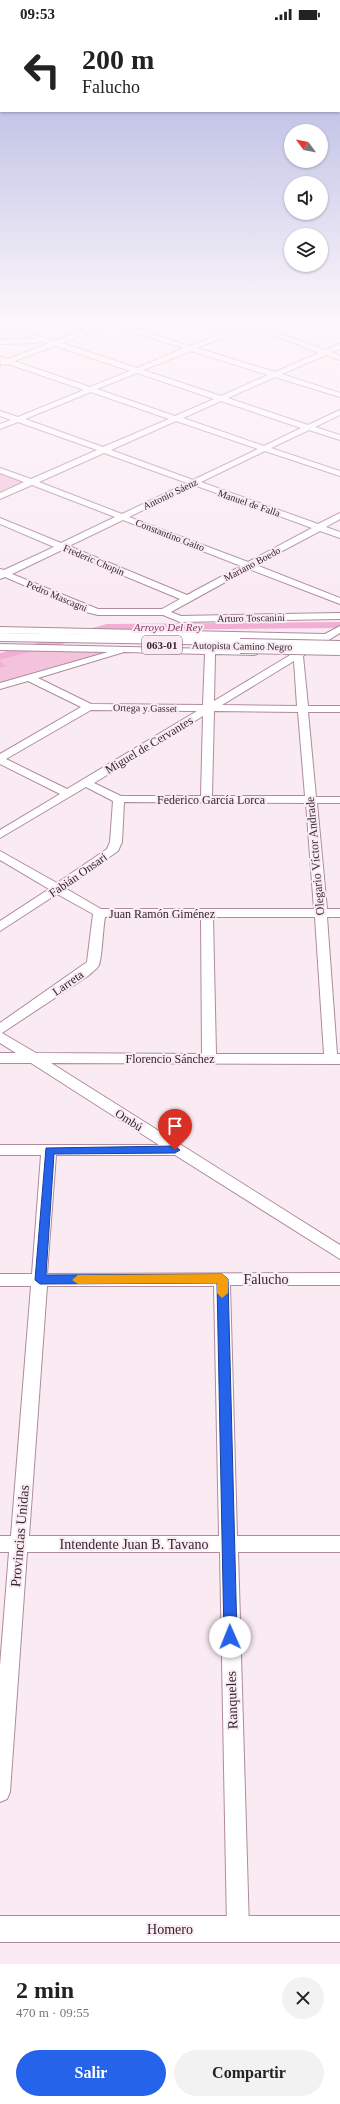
<!DOCTYPE html>
<html lang="es">
<head>
<meta charset="utf-8">
<style>
	:root { --surface:#fff; --page:#f2f2f2; --text:#222; --muted:#767676; --accent:#2563eb }
	body { margin:0; font-family:Georgia,serif; background:var(--page); color:var(--text); height:100vh; display:flex; flex-direction:column; font-size:15px; white-space:nowrap }
	* { box-sizing:border-box; margin:0 }
	p { font-size:13px; color:var(--muted) }
	.icon { flex:none; width:22px; height:22px; fill:none; stroke:currentColor; stroke-width:2; stroke-linecap:round; stroke-linejoin:round }
	.map { position:relative; height:1936px; overflow:hidden }
	.drawer { display:flex; flex-direction:column; background:var(--surface); flex:1 }
	.drawer>* { flex:none }
	.guide { position:absolute; left:0px; top:0px; width:340px; height:84px; box-shadow:0 1px 3px #0004; background:#fff; color:var(--text); overflow:hidden }
	.needle { width:26px; rotate:302deg }
	.tools { position:absolute; left:284px; top:96px; display:grid; gap:8px }
	.tools a { display:grid; place-items:center; width:44px; height:44px; border-radius:50%; background:var(--surface); box-shadow:0 1px 3px #0004; font-size:20px }
	.pin { position:absolute; display:grid; place-items:center; width:34px; height:34px; color:#fff; margin:-41px -17px; border-radius:50% 50% 50% 0; rotate:-45deg; box-shadow:0 0 4px #0007 }
	.pin .icon { rotate:45deg }
	.me { position:absolute; width:44px; margin:-22px; rotate:359deg; stroke-linejoin:round; filter:drop-shadow(0 0 3px #0008) }
	.turn { display:flex; align-items:center; gap:14px; height:84px; padding:0 16px; font-size:18px }
	.turn .icon { width:52px; height:52px; stroke-width:2.5 }
	.turn b { display:block; font-size:28px; line-height:34px }
	.round { display:grid; place-items:center; flex:none; width:42px; height:42px; border-radius:21px; background:var(--page) }
	.headline { display:flex; align-items:center; justify-content:space-between; height:68px; padding:0 16px }
	h1 { font-size:24px; font-weight:700; line-height:30px }
	.primary-button { display:flex; gap:8px; margin-top:auto; padding:8px 16px }
	.primary-button a { flex:1; height:46px; border-radius:24px; background:var(--accent); color:#fff; font-size:16px; font-weight:700; line-height:46px; text-align:center }
	.primary-button a+a { background:var(--page); color:var(--text) }
	.status { display:flex; justify-content:space-between; align-items:center; height:28px; padding:0 20px; background:var(--surface); direction:ltr }
	.status svg { height:11px; fill:currentColor }
	.map>svg:first-child { display:block }
	.green { fill:#f3c3dc }
	.water { fill:#f3aed3 }
	.lines { fill:none; stroke-linecap:round; stroke-linejoin:round }
	.minor-casing { stroke:#ae8b9e; stroke-width:2 }
	.major-casing { stroke:#ae8b9e; stroke-width:2 }
	.highway-casing { stroke:#ae8b9e; stroke-width:2 }
	.minor { fill:#fff; fill-rule:evenodd }
	.major { fill:#fff; fill-rule:evenodd }
	.highway { fill:#fff; fill-rule:evenodd }
	.highway-bridge-casing { stroke:#ae8b9e; stroke-width:16; stroke-linecap:butt }
	.highway-bridge { stroke:#fff; stroke-width:14 }
	.route { fill:#2563eb; stroke:#184099 }
	.slow { fill:#f59e0b }
	.labels { text-anchor:middle; dominant-baseline:central; stroke-width:4; stroke-linejoin:round; paint-order:stroke }
	.far-street-label { font-size:10px; fill:#34262d; stroke:#faebf3 }
	.far-water-label { font-size:11px; font-style:italic; fill:#843465; stroke:#faebf3 }
	.shield { fill:#faebf3; stroke:#6f6168; stroke-width:1 }
	.shield-label { font-size:11px; font-weight:bold; fill:#34262d }
	.street-label { font-size:12px; fill:#34262d; stroke:#faebf3 }
	.near-street-label { font-size:14px; fill:#34262d; stroke:#faebf3 }
</style>
</head>
<body>
<div class="status"><b>09:53</b><svg viewBox="0 0 49 12"><path d="M0 12V9h3v3zM5 12V6h3v6zM10 12V3h3v9zM15 12V0h3v12zM26 1h20v11H26zM47 4h2v5h-2z"/></svg></div>
<div class="map">
<svg width="340" height="1936" viewBox="0 0 340 1936">
	<rect width="100%" height="100%" fill="#faebf3"/>
	<!-- green -->
	<path class="green" d="M0,445L25,455L0,466Z
		M35,623H103L109,624L0,656V640L6,639L0,632Z"/>
	<!-- water -->
	<path class="water" d="M340,594V600L116,602L0,632L6,639L0,640V625L107,596Z"/>
	<g class="lines">
		<!-- minor casing -->
		<g class="minor-casing">
			<path id="minor" d="M67,294C75,294 87,299 92,299C100,298 105,294 115,294L190,318L238,298L239,296L257,294L251,298L289,309L325,322L340,316V321L331,324L340,328V332L326,327L282,346L340,365V369L275,349L228,370L308,397L340,382V387L315,399L340,407V412L309,402L271,420L340,443V448L265,423L201,454L318,496L340,485V491L326,499L340,504V510L320,503L256,537L340,570V576L249,541L171,584L181,588L340,585V591L180,594L163,587H98L86,584L5,549L0,551V541L4,542L54,519L0,496V490L61,515L115,489L32,457L0,471V465L24,454L0,445V440L31,451L97,422L18,394L0,401V396L11,392L0,388V383L18,389L84,362L8,336L1,337L0,329L8,331L49,315L40,313L37,315L0,316V312L35,311L0,299V295L55,313L86,301ZM109,297L184,320L137,340L62,315ZM245,300L285,311L319,325L275,344L197,320ZM55,318L130,343L90,359L14,333ZM191,323L268,347L221,368L143,342ZM137,345L214,371L175,388L97,361ZM91,364L169,391L103,419L25,391ZM221,373L301,400L264,418L183,390ZM176,393L258,421L193,452L111,422ZM104,425L187,455L122,486L39,454ZM194,457L312,500L248,534L129,489ZM123,492L241,538L187,567L69,518ZM62,522L180,571L162,581H98L12,546Z
				M340,598V605L303,628L308,678H340V684H308L316,769H340V775H317L327,881H340V889H327L337,1026H340V1036L51,1035L340,1217V1231L175,1127H56L47,1246L340,1245V1257H230L237,1508H340V1524H238L249,1901L246,1909L238,1912L230,1909L227,1901L220,1524H27L10,1764L7,1771L0,1774V1638L9,1524H0V1508H11L31,1258H0V1246H32L41,1127H0V1117H159L31,1035H0V1025H16L0,1015V995L87,934L93,886L57,866L0,903V893L49,861L0,832V823L57,855L107,821L110,814L113,773L86,759L0,810V802L60,766L0,736V726L81,679L28,653L0,661V655L108,624L0,622V616L257,622V626L254,627L215,626L214,673L315,612L0,605V599L325,606ZM124,624L205,626L203,677L91,676L38,650ZM294,633L297,678L222,677ZM91,682L197,683L67,761L6,731ZM214,683L298,684L305,768H212ZM203,688L201,768H121L94,755ZM124,774L306,775L314,881H101L65,860L118,823L122,814ZM105,889H201L202,1026L36,1025L2,1005L88,948C91,945 97,941 99,937C102,930 103,899 105,889ZM213,889H315L324,1026H216ZM47,1258H214L219,1508H29Z"/>
		</g>
		<!-- major casing -->
		<g class="major-casing">
			<path id="major" d="M0,1888H340V1914H0Z"/>
		</g>
		<!-- highway casing -->
		<g class="highway-casing">
			<path id="highway" d="M0,605L242,609L247,610L249,613L247,616L242,617L0,613Z"/>
		</g>
		<!-- minor -->
		<use href="#minor" class="minor"/>
		<!-- major -->
		<use href="#major" class="major"/>
		<!-- highway -->
		<use href="#highway" class="highway"/>
		<!-- highway-bridge casing -->
		<g class="highway-bridge-casing">
			<path id="highway-bridge" d="M240,618L340,620"/>
		</g>
		<!-- highway-bridge -->
		<use href="#highway-bridge" class="highway-bridge"/>
	</g>
	<!-- sky -->
	<linearGradient id="sky" x2="0" y2="1"><stop stop-color="#acb2e0"/><stop offset="0.52" stop-color="#fdf6fa"/><stop offset="1" stop-color="#fdf6fa" stop-opacity="0"/></linearGradient>
	<rect width="340" height="565" fill="url(#sky)"/>
	<!-- route -->
	<path class="route" d="M175,1118L180,1122L175,1125L54,1126L46,1247L222,1246L228,1251L237,1609L235,1613L230,1615L226,1613L224,1609L217,1255L40,1256L35,1252L46,1120Z"/>
	<!-- slow -->
	<path class="slow" d="M222,1246L228,1251V1265L222,1270L217,1265V1255L78,1256L72,1252L78,1247Z"/>
	<g class="labels">
		<!-- far-street labels -->
		<g class="far-street-label">
			<text transform="translate(170 466) rotate(-26)">Antonio Sáenz</text>
			<text transform="translate(249 475) rotate(19)">Manuel de Falla</text>
			<text transform="translate(170 507) rotate(21)">Constantino Gaito</text>
			<text transform="translate(94 532) rotate(23)">Frederic Chopin</text>
			<text transform="translate(252 536) rotate(-28)">Mariano Boedo</text>
			<text transform="translate(57 568) rotate(23)">Pedro Mascagni</text>
			<text transform="translate(251 590) rotate(-1)">Arturo Toscanini</text>
			<text transform="translate(242 618) rotate(1)">Autopista Camino Negro</text>
			<text transform="translate(145 680) rotate(1)">Ortega y Gasset</text>
		</g>
		<!-- far-water labels -->
		<g class="far-water-label">
			<text x="168" y="599">Arroyo Del Rey</text>
		</g>
		<!-- shield labels -->
		<rect class="shield" x="142" y="608" width="40" height="18" rx="3"/>
		<g class="shield-label">
			<text x="162" y="617">063-01</text>
		</g>
		<!-- street labels -->
		<g class="street-label">
			<text transform="translate(149 717) rotate(-31)">Miguel de Cervantes</text>
			<text x="211" y="772">Federico García Lorca</text>
			<text transform="translate(315 828) rotate(-95)">Olegario Víctor Andrade</text>
			<text transform="translate(78 847) rotate(-35)">Fabián Onsari</text>
			<text x="162" y="886">Juan Ramón Giménez</text>
			<text transform="translate(68 955) rotate(-35)">Larreta</text>
			<text x="170" y="1031">Florencio Sánchez</text>
			<text transform="translate(129 1092) rotate(33)">Ombú</text>
		</g>
		<!-- near-street labels -->
		<g class="near-street-label">
			<text x="266" y="1251">Falucho</text>
			<text transform="translate(20 1508) rotate(-85)">Provincias Unidas</text>
			<text x="134" y="1516">Intendente Juan B. Tavano</text>
			<text transform="translate(232 1672) rotate(-92)">Ranqueles</text>
			<text x="170" y="1901">Homero</text>
		</g>
	</g>
</svg>
<div class="tools">
<a><svg class="needle" viewBox="-14 -14 28 28"><path d="M0-13l5 13h-10z" fill="#e53935"/><path d="M0 13l5-13h-10z" fill="#767676"/></svg></a>
<a><svg class="icon" aria-label="sound" viewBox="0 0 24 24"><path d="M4 9h4l5-4v14l-5-4H4zM17 9q2 3 0 6"/></svg></a>
<a><svg class="icon" aria-label="layers" viewBox="0 0 24 24"><path d="M12 4l9 5-9 5-9-5zM3 14l9 5 9-5"/></svg></a>
</div>
<div class="pin" style="left:175px;top:1122px;background:#d93025"><svg class="icon" aria-label="arrive" viewBox="0 0 24 24"><path d="M6 21V4h12l-3 4 3 4H6"/></svg></div>
<svg class="me" style="left:230px;top:1609px" viewBox="-20 -20 40 40"><circle r="19" fill="#fff"/><path d="M0-13L10 11 0 6-10 11z" fill="#2563eb"/></svg>
<div class="guide">
<div class="turn"><svg class="icon" aria-label="left" viewBox="0 0 24 24"><path d="M17 20v-9H6M10 6l-5 5 5 5"/></svg><div><b>200 m</b>Falucho</div></div>
</div>
</div>
<section class="drawer">
<div class="headline"><div><h1>2 min</h1><p>470 m · 09:55</p></div><a class="round"><svg class="icon" aria-label="close" viewBox="0 0 24 24"><path d="M6 6l12 12M18 6L6 18"/></svg></a></div>
<div class="primary-button"><a>Salir</a><a>Compartir</a></div>
</section>
</body>
</html>
